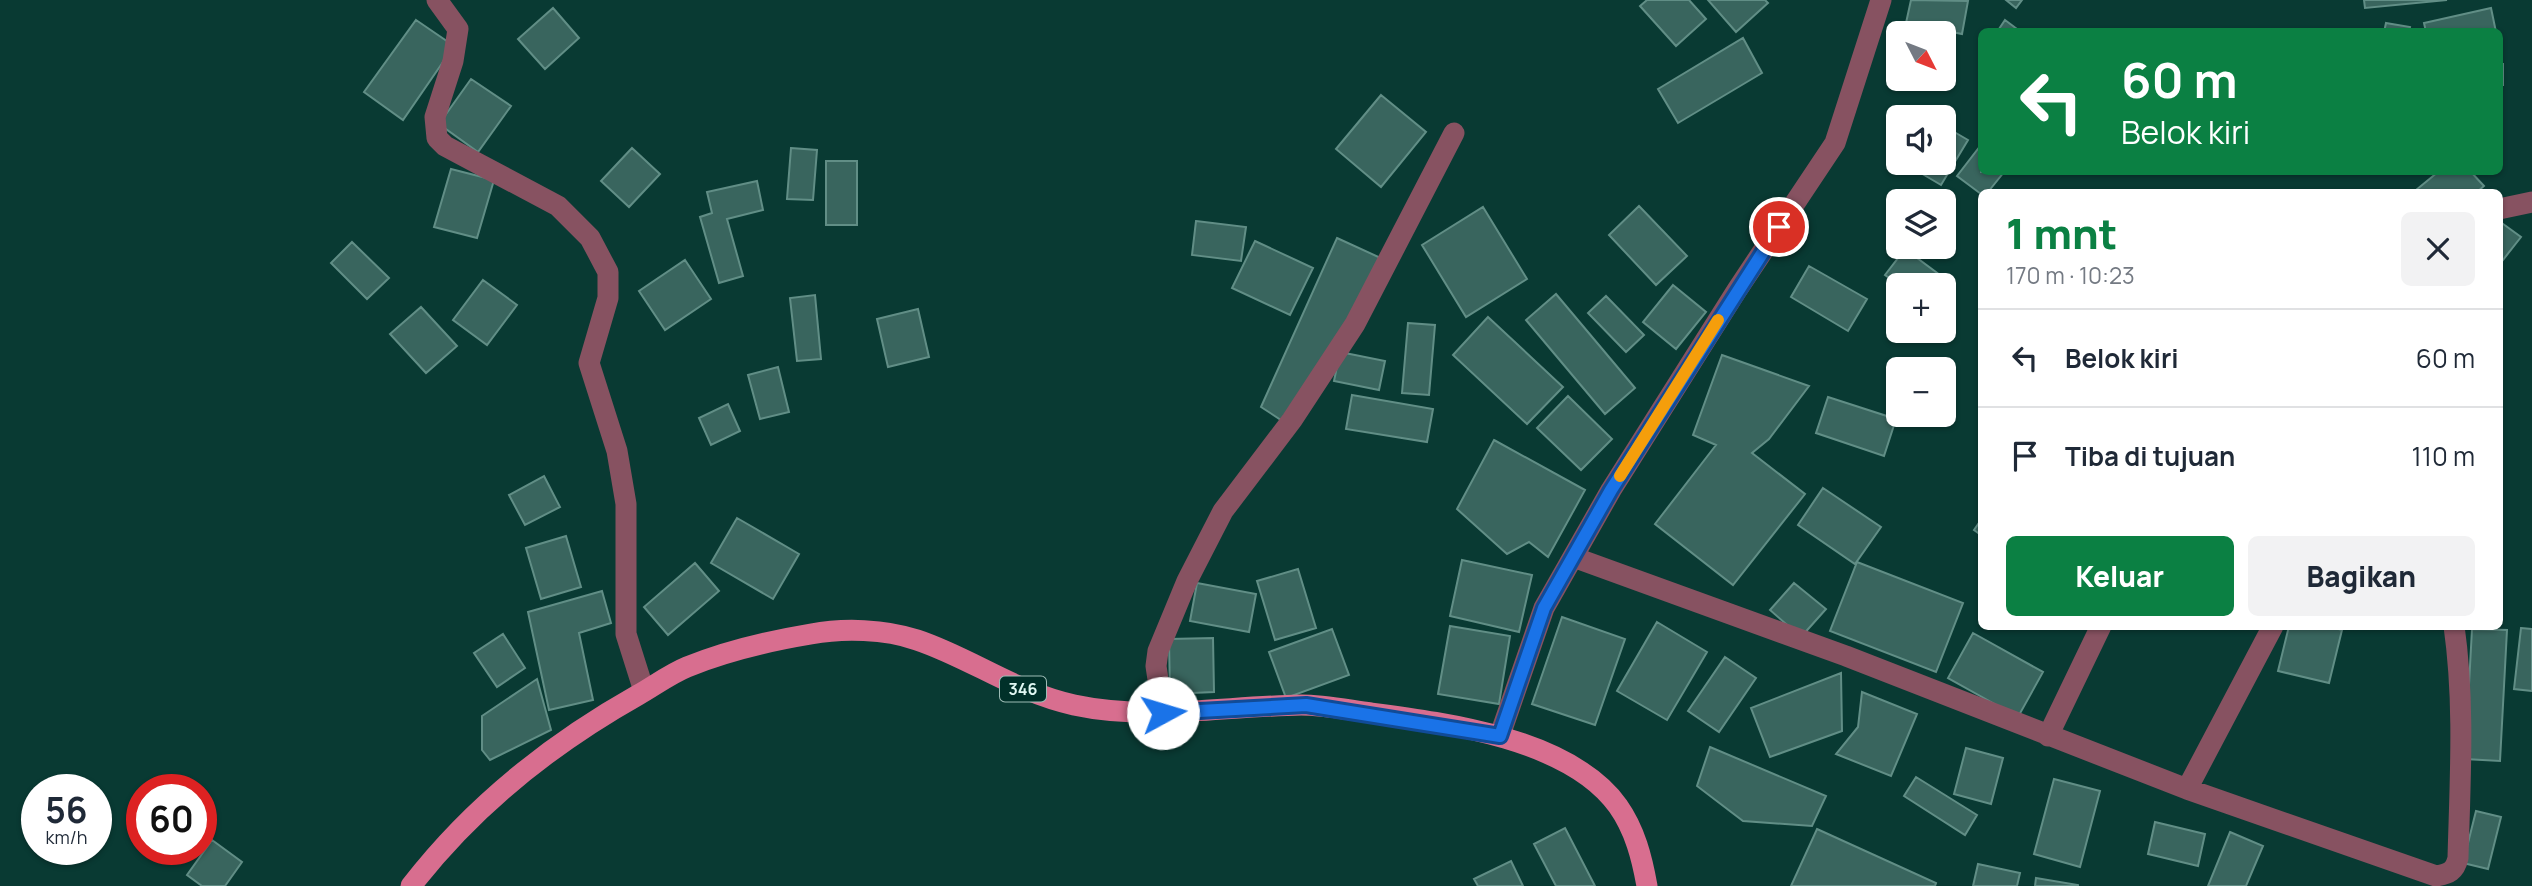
<!DOCTYPE html>
<html lang="id">
<head>
<meta charset="utf-8">
<style>
	:root { --surface:#fff; --page:#f2f2f3; --text:#1f2937; --muted:#747a83; --line:#e0e1e3; --accent:#0b8043 }
	body { margin:0; font-family:Manrope,sans-serif; background:var(--page); color:var(--text); height:100vh; display:flex; flex-direction:column; font-size:26px; white-space:nowrap }
	* { box-sizing:border-box; margin:0 }
	p { font-size:23px; color:var(--muted) }
	.icon { flex:none; width:38px; height:38px; fill:none; stroke:currentColor; stroke-width:2; stroke-linecap:round; stroke-linejoin:round }
	.map { position:relative; flex:1; overflow:hidden }
	.side { position:absolute; left:1978px; top:189px; width:525px; height:441px; display:flex; flex-direction:column; background:var(--surface); border-radius:10px; box-shadow:0 2px 5px #0004 }
	.side>* { flex:none }
	.guide { position:absolute; left:1978px; top:28px; width:525px; height:147px; border-radius:10px; box-shadow:0 2px 5px #0004; background:#0b8043; color:#fff; overflow:hidden }
	.needle { width:46px; rotate:132deg }
	.tools { position:absolute; left:1886px; top:21px; display:grid; gap:14px }
	.tools a { display:grid; place-items:center; width:70px; height:70px; border-radius:10px; background:var(--surface); box-shadow:0 2px 5px #0004; font-size:35px }
	.speed { position:absolute; left:21px; top:774px; display:flex; gap:14px; font-size:35px; font-weight:700; text-align:center }
	.speed>* { display:grid; place-content:center; width:91px; height:91px; border-radius:50%; background:var(--surface); box-shadow:0 2px 5px #0004; line-height:1 }
	.speed small { font-size:18px; font-weight:400 }
	.speed .limit { border:10px solid #d22; background:#fff; color:#111 }
	.pin { position:absolute; display:grid; place-items:center; width:60px; height:60px; color:#fff; margin:-30px; border:4px solid #fff; border-radius:50%; box-shadow:0 2px 7px #0007 }
	.me { position:absolute; width:77px; margin:-38px; rotate:84deg; stroke-linejoin:round; filter:drop-shadow(0 0 5px #0008) }
	.turn { display:flex; align-items:center; gap:24px; height:147px; padding:0 28px; font-size:32px }
	.turn .icon { width:91px; height:91px; stroke-width:2.5 }
	.turn b { display:block; font-size:49px; line-height:60px }
	.round { display:grid; place-items:center; flex:none; width:74px; height:74px; border-radius:10px; background:var(--page) }
	.summary { display:flex; align-items:center; justify-content:space-between; height:119px; padding:0 28px }
	h1 { font-size:42px; font-weight:800; line-height:52px; color:var(--accent) }
	.cta { display:flex; gap:14px; margin-top:auto; padding:14px 28px }
	.cta a { flex:1; height:80px; border-radius:10px; background:var(--accent); color:#fff; font-size:28px; font-weight:800; line-height:80px; text-align:center }
	.cta a+a { background:var(--page); color:var(--text) }
	ul { padding:0; list-style:none }
	li { display:flex; align-items:center; gap:21px; height:98px; padding:0 28px; border-top:2px solid var(--line) }
	li div { flex:1 }
	li b { display:block; font-size:26px }
	li em { font-style:normal }
	.map>svg:first-child { display:block }
	.building { fill:#39655e; stroke:#618e86; stroke-width:2 }
	.lines { fill:none; stroke-linecap:round; stroke-linejoin:round }
	.street { stroke:#875261; stroke-width:21 }
	.primary { stroke:#d86e8f; stroke-width:21 }
	.route-casing { stroke:#114b97; stroke-width:18 }
	.route { stroke:#1a73e8; stroke-width:12 }
	.slow { stroke:#f59e0b; stroke-width:12 }
	.labels { text-anchor:middle; dominant-baseline:central; stroke-width:7; stroke-linejoin:round; paint-order:stroke }
	.shield { fill:#003029; stroke:#9dbcb6; stroke-width:2 }
	.shield-label { font-size:16px; font-weight:bold; fill:#e0f8f3 }
</style>
</head>
<body>
<div class="map">
<svg width="2532" height="886" viewBox="0 0 2532 886">
	<rect width="100%" height="100%" fill="#093a33"/>
	<!-- building -->
	<path class="building" d="M1647,0H1689L1706,19L1676,46L1640,6Z
		M1708,0H1765L1768,3L1736,32Z
		M1911,0L1968,1L1962,34L1906,23Z
		M2006,0H2022L2016,8Z
		M2364,0H2447L2365,8Z
		M553,8L579,38L545,69L518,39Z
		M2491,8L2496,32H2426L2424,23Z
		M416,20L454,46L403,120L364,92Z
		M2005,20L2021,32H1997Z
		M2386,23L2410,27L2409,32H2384Z
		M1743,38L1762,73L1678,123L1658,89Z
		M2499,64H2503V85H2499Z
		M471,79L511,106L478,152L439,124Z
		M1381,95L1426,132L1381,187L1336,149Z
		M1944,126L1968,140L1941,185L1904,163H1944Z
		M1981,145V172H2004L1988,192L1981,194L1957,176Z
		M632,148L660,174L629,207L601,181Z
		M791,148L817,150L813,200L787,199Z
		M826,161H857V225H826Z
		M451,169L494,180L477,238L434,227Z
		M2438,172H2471L2484,186L2477,192H2418L2416,190Z
		M757,181L763,210L727,219L743,276L719,283L700,217L712,213L707,192Z
		M1639,206L1687,256L1656,285L1609,235Z
		M1483,207L1527,279L1466,317L1422,245Z
		M1196,221L1246,227L1241,261L1192,255Z
		M2499,221L2521,237L2499,265Z
		M1337,238L1385,260L1284,422L1261,407Z
		M1255,241L1313,268L1290,315L1232,288Z
		M352,242L389,278L367,299L331,263Z
		M1905,249L1952,284L1944,295V285H1899L1885,275Z
		M685,260L711,299L665,330L639,291Z
		M1809,266L1867,299L1848,331L1791,297Z
		M483,280L517,305L487,345L453,320Z
		M1673,285L1706,312L1676,349L1643,322Z
		M1556,294L1635,388L1605,414L1526,320Z
		M815,295L821,359L797,361L790,298Z
		M1606,296L1644,335L1626,352L1588,313Z
		M421,307L457,346L426,373L390,334Z
		M918,309L929,357L888,367L877,319Z
		M1488,317L1563,387L1527,424L1453,355Z
		M1408,323L1435,325L1429,395L1402,393Z
		M1340,352L1385,361L1379,390L1334,381Z
		M1722,355L1809,386L1769,439L1752,453L1805,494L1733,585L1655,524L1716,445L1693,435Z
		M778,367L789,412L760,419L748,375Z
		M1352,395L1433,409L1427,442L1346,429Z
		M1568,396L1612,439L1581,470L1537,428Z
		M1828,397L1896,419L1884,456L1816,433Z
		M728,404L740,431L711,445L699,418Z
		M1494,440L1585,490L1548,557L1529,542L1507,554L1457,509Z
		M544,476L560,507L525,525L509,495Z
		M1823,488L1881,527L1855,564L1798,525Z
		M737,518L799,554L773,599L711,563Z
		M1981,520V535L1974,530Z
		M566,536L581,587L541,599L526,548Z
		M1462,560L1532,575L1519,632L1450,616Z
		M1857,562L1963,603L1936,672L1830,631Z
		M695,563L719,591L668,635L644,607Z
		M1298,569L1316,628L1275,640L1257,581Z
		M1197,583L1256,594L1249,632L1190,621Z
		M1794,583L1826,609L1801,637L1770,610Z
		M602,591L611,623L579,633L593,700L549,710L528,612Z
		M1562,617L1625,639L1595,725L1532,704Z
		M1657,622L1707,652L1667,720L1617,691Z
		M1450,626L1510,636L1499,704L1438,694Z
		M2289,626H2328L2342,630L2329,683L2278,671Z
		M2521,628L2532,629V691L2514,689Z
		M1332,629L1349,675L1286,698L1269,652Z
		M2472,629L2507,630L2500,761L2465,759Z
		M1973,633L2043,672L2018,717L1948,678Z
		M503,634L525,668L497,687L474,653Z
		M1213,638L1214,692L1170,694L1169,639Z
		M1725,657L1756,678L1719,732L1688,711Z
		M1841,673L1842,731L1770,757L1751,708Z
		M537,679L551,730L490,760L482,750V716Z
		M1862,692L1917,714L1891,776L1836,754L1858,727Z
		M1710,747L1826,796L1812,826L1743,821L1697,786Z
		M1966,748L2003,758L1991,804L1954,794Z
		M1916,777L1977,815L1965,835L1904,796Z
		M2054,779L2100,791L2080,867L2034,854Z
		M2476,811L2501,817L2488,869L2463,863Z
		M2155,822L2205,834L2198,866L2148,854Z
		M1565,828L1595,886H1556L1534,844Z
		M1817,829L1936,883L1935,886H1791Z
		M2230,832L2263,846L2246,886H2208Z
		M212,840L242,862L225,886H202L187,875Z
		M1511,861L1523,886H1478L1474,879Z
		M1978,864L2020,873L2017,886H1973Z
		M2036,878L2078,885V886H2035Z"/>
	<g class="lines">
		<!-- street -->
		<path class="street" d="M437,0L458,29L453,61L435,117L437,138L445,146L558,206L590,238L608,272V298L589,363L617,451L626,504V634L644,691
			M2499,209L2532,202
			M1573,557L1846,656L2187,789L2436,876C2449,874 2455,871 2458,858C2460,781 2465,703 2454,626
			M1163,713L1156,666L1158,651L1187,581L1223,511L1292,420L1355,324L1454,133
			M1500,735L1544,608L1611,490L1737,290L1835,143L1881,0
			M2048,736L2101,626
			M2187,789L2273,626"/>
		<!-- primary -->
		<path class="primary" d="M411,886C472,807 551,744 638,695C654,686 670,674 687,667C726,651 769,641 811,634C843,628 885,629 917,640C971,658 1015,692 1074,705C1148,721 1226,706 1301,705C1324,705 1348,710 1371,713C1447,723 1570,739 1618,806C1635,830 1642,858 1647,886"/>
	</g>
	<g class="lines">
		<!-- route casing -->
		<g class="route-casing">
			<path id="route" d="M1163,713L1306,705L1500,736L1544,608L1611,490L1779,227"/>
		</g>
		<!-- route -->
		<use href="#route" class="route"/>
		<!-- slow -->
		<path class="slow" d="M1620,476L1718,320"/>
	</g>
	<g class="labels">
		<!-- shield labels -->
		<rect class="shield" x="1000" y="676.5" width="46" height="25" rx="5"/>
		<g class="shield-label">
			<text x="1023" y="689">346</text>
		</g>
	</g>
</svg>
<div class="tools">
<a><svg class="needle" viewBox="-14 -14 28 28"><path d="M0-13l5 13h-10z" fill="#e53935"/><path d="M0 13l5-13h-10z" fill="#747a83"/></svg></a>
<a><svg class="icon" aria-label="sound" viewBox="0 0 24 24"><path d="M4 9h4l5-4v14l-5-4H4zM17 9q2 3 0 6"/></svg></a>
<a><svg class="icon" aria-label="layers" viewBox="0 0 24 24"><path d="M12 4l9 5-9 5-9-5zM3 14l9 5 9-5"/></svg></a>
<a>+</a>
<a>−</a>
</div>
<div class="speed"><div>56<small>km/h</small></div><div class="limit">60</div></div>
<div class="pin" style="left:1779px;top:227px;background:#d93025"><svg class="icon" aria-label="arrive" viewBox="0 0 24 24"><path d="M6 21V4h12l-3 4 3 4H6"/></svg></div>
<svg class="me" style="left:1163px;top:713px" viewBox="-20 -20 40 40"><circle r="19" fill="#fff"/><path d="M0-13L10 11 0 6-10 11z" fill="#1a73e8"/></svg>
<div class="guide">
<div class="turn"><svg class="icon" aria-label="left" viewBox="0 0 24 24"><path d="M17 20v-9H6M10 6l-5 5 5 5"/></svg><div><b>60 m</b>Belok kiri</div></div>
</div>
<section class="side">
<div class="summary"><div><h1>1 mnt</h1><p>170 m · 10:23</p></div><a class="round"><svg class="icon" aria-label="close" viewBox="0 0 24 24"><path d="M6 6l12 12M18 6L6 18"/></svg></a></div>
<ul>
<li><svg class="icon" aria-label="left" viewBox="0 0 24 24"><path d="M17 20v-9H6M10 6l-5 5 5 5"/></svg><div><b>Belok kiri</b></div><em>60 m</em></li>
<li><svg class="icon" aria-label="arrive" viewBox="0 0 24 24"><path d="M6 21V4h12l-3 4 3 4H6"/></svg><div><b>Tiba di tujuan</b></div><em>110 m</em></li>
</ul>
<div class="cta"><a>Keluar</a><a>Bagikan</a></div>
</section>
</div>
</body>
</html>
